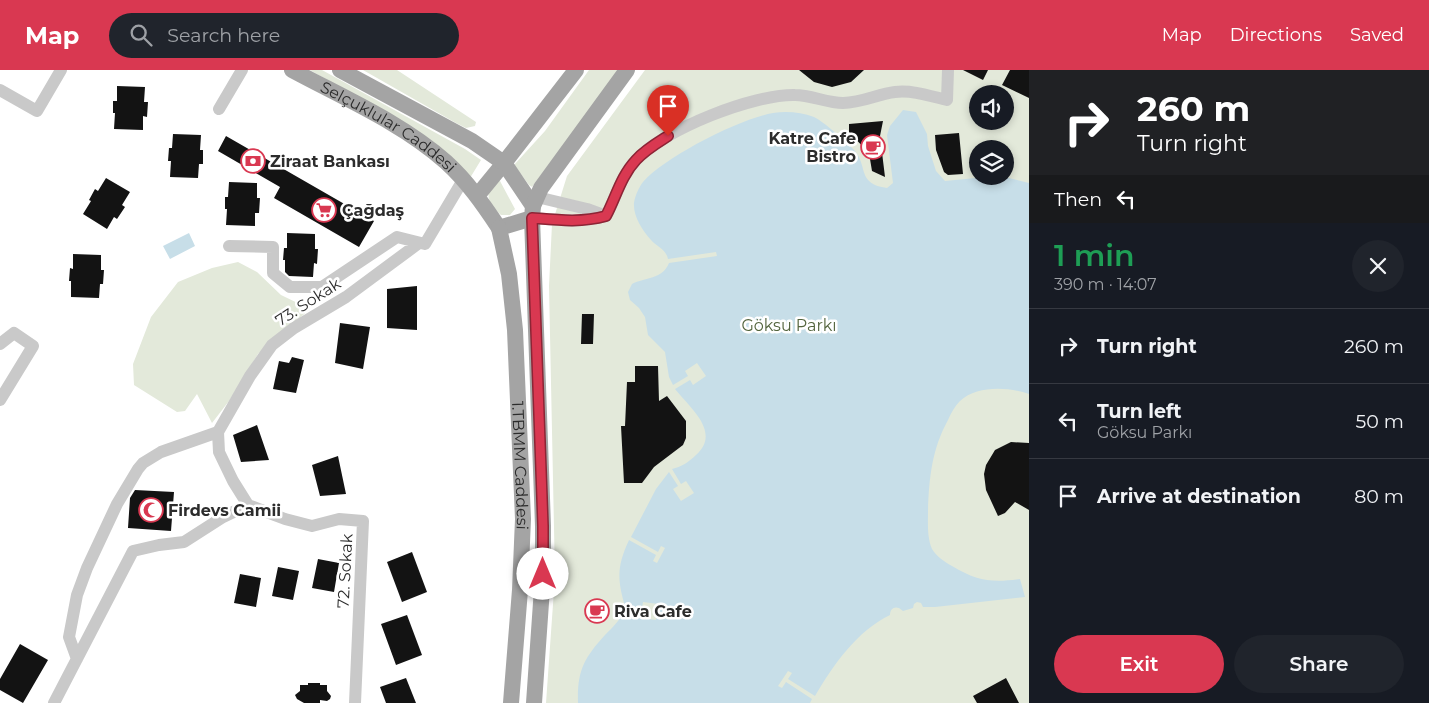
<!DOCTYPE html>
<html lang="en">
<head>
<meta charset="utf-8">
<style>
	:root { --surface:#171b24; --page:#20242c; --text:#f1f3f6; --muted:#9ea1a6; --line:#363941; --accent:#d93851 }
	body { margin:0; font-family:Montserrat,sans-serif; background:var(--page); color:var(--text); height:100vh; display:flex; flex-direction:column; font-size:19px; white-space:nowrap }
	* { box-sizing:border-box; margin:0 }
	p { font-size:16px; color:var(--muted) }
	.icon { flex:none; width:28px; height:28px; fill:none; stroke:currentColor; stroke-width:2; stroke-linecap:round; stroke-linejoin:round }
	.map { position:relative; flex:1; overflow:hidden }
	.sheet { display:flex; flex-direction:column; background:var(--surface); width:400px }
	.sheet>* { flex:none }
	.banner { background:#202124; color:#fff; overflow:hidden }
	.buttons { position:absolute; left:969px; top:15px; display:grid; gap:10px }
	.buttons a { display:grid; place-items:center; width:45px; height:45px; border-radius:50%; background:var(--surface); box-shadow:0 2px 8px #0003; font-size:25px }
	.pin { position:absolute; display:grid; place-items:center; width:42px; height:42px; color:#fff; margin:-51px -21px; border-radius:50% 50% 50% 0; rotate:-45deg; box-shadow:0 0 5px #0007 }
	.pin .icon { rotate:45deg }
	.me { position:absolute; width:55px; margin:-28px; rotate:0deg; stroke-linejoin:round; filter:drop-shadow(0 0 4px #0008) }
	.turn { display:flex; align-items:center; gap:18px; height:105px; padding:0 25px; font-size:22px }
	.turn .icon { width:65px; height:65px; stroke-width:2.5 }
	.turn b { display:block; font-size:35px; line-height:42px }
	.then { display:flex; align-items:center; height:48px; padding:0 25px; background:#0003; gap:10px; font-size:19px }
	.round { display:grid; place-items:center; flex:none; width:52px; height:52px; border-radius:26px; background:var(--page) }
	.summary { display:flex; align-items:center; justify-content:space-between; height:85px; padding:0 25px }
	h1 { font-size:30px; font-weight:600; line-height:38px; color:#1e9e55 }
	.cta { display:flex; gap:10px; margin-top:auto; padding:10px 25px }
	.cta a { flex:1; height:58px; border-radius:30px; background:var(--accent); color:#fff; font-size:20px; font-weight:600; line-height:58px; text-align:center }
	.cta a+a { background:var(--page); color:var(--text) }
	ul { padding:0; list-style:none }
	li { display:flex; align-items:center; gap:15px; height:75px; padding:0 25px; border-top:1px solid var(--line) }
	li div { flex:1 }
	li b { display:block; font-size:19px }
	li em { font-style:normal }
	header { display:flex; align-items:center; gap:30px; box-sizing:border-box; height:70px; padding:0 25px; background:var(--accent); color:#fff }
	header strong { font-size:24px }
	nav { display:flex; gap:28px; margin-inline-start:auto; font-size:18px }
	.search { width:350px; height:45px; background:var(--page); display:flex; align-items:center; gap:12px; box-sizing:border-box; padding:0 18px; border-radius:28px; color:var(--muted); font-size:19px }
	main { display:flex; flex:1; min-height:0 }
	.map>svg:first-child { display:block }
	.green { fill:#e3e9da; fill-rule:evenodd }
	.water { fill:#c7dee8 }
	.building { fill:#131313 }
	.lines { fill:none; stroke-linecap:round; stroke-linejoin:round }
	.minor { stroke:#c9c9c9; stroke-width:12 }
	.major { stroke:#a4a4a4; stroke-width:16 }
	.route-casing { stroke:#8d2435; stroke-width:12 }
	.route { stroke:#d93851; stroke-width:9 }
	.labels { text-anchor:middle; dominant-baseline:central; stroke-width:5; stroke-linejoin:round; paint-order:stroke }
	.street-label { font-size:16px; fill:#2c2c2c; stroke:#fff }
	.poi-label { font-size:16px; font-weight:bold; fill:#2c2c2c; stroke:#fff; text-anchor:start }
	.park-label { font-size:16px; fill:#53643d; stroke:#fff }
</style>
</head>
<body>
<header>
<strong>Map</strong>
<div class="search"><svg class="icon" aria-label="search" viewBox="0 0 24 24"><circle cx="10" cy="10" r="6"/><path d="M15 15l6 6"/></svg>Search here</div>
<nav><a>Map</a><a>Directions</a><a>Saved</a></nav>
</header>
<main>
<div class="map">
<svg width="1029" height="633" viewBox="0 0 1029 633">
	<rect width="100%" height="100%" fill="#fff"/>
	<!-- green -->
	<path class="green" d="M310,0H322L465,79L481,90L470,108L388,45Z
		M363,0H397L476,52L475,56L466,58L456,53Z
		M589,0H619L532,117L529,115L514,95L545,61Z
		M645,0H1029V633H546L555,506L549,216L552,154L567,106ZM978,24H1005V51H978ZM978,79H1005V106H978Z
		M495,111H500L515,139L510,145H501C489,134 483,125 495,111Z
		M238,192L257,202L281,225L310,239L258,284L229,331L212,353L197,324L185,341L177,342L134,315L133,294L151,247L178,212L212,198Z"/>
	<!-- water -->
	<path class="water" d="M903,40L916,42L927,64L928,76L936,101L945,111L986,107H1005L1029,113V324C1009,317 977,315 960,331C955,336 951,343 948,350C932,379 929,408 928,441C928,453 927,467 932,479C936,486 945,492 952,496C977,511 992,513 1020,509L1025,527L935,537H923L921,533L917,532L914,534L913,538L903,541L899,538C894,536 890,539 890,545C856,562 834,594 815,626L788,609L792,603L788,601L778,616L782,618L786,612L812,629L810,633H578C577,601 584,588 605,565C613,557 620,550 625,540L642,542L641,548L656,550L658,534L643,532L642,538L625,536C617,509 617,496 629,470L656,485L653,491L657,493L665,478L661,476L658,482L631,467L656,419L669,402L678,416L673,419L681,431L694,423L686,411L681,414L672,399C681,397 689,392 696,385C722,362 689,337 675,319L690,310L693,315L706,306L697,293L685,301L688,306L673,315L669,307L665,282L648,265L645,247L639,238L630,230L628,222L632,214C645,207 662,210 669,193L717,186L716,182L668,189C666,179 657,177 651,170C642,160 633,146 634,133C635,126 639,117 643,112C665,87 739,49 773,43C786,41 801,42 814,47C823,51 848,73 855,81C868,97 857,114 887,118L893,113L887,65L890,56Z
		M189,163L195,176L170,189L163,176Z"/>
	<!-- building -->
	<path class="building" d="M799,0H864L851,12L832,17L814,12Z
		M963,0H988L983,10Z
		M1010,0H1029V28L1002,15Z
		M117,16L145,17L144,32H148L147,47L143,46V60L114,59L115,43H113V31H117Z
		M883,51L880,66L885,107L872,101L870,89L866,80L849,62V54Z
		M959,63L963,104L948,105L944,102L936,80L935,65Z
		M173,64L201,65L200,80H203V94H199L198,108L170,107L171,91H168L169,78H172Z
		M226,66L374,151L359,177L274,128L280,117L218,81Z
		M106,108L130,122L122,135L125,137L117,149L114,147L107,159L83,144L91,131L89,130L95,119L98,121Z
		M229,112L257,113V128H260L259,143H255V156L226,155L227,139H225V127H228Z
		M287,163L315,164V179H318L317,194L314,193L313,207L289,206L285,202V190H283L284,178H287Z
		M73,184L101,185V200H104L103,214H100L99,228L71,227V211H69L70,198L73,199Z
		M417,216V260L387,258V219Z
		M582,244H594L593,274H581Z
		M340,253L370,257L363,299L335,293Z
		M292,287L304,290L296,323L273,319L279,291L289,293Z
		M635,296H658L659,331L667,326L686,351V368L683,375L654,397L642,413H624L621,356H625L627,312H635Z
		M257,355L269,390L241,392L233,365Z
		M1011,372L1029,373V440L1015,432L1005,443L998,446L986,420L984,404L986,395L995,380Z
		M338,386L346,424L320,426L312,395Z
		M135,420L174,422L171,461L128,458L130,428Z
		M412,482L427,522L402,532L387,492Z
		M318,489L339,493L334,522L312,518Z
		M278,497L299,501L293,530L272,526Z
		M240,504L261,508L256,537L234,533Z
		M407,545L422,585L396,595L381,554Z
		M20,574L48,590L23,633L0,620V609Z
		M406,608L416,633H386L380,617Z
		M1006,608L1019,633H977L973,626Z
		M308,613H320V615H327V621L331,626L330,629L327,631L320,630V633H304L297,629L295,625L300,621V615H308Z"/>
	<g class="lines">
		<!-- minor -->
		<path class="minor" d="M0,20L37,41L61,0
			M219,39L242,0
			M537,127L587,139L606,146
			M606,146C616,127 621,106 636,90C664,59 754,24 795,25C811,25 827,33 843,33C862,33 878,24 895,22C913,20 930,26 947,30L948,0
			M532,148C557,150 581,153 606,146
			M229,176L273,177V203L290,217H322L397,167L425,174L463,110
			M0,274L14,263L33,276L0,330
			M218,362L219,382L233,411L248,435L285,449L312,456L339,449L363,451L355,633
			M218,362L250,306L272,275L294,258L346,227L419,173
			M77,589L69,567L77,525L87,498L117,434L138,399L143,393L161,382L218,362
			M54,633L133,481L159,475L184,472L223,447L248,435"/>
		<!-- major -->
		<g class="major">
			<path id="s1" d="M292,0C344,28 402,53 446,92C467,111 483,134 499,158L532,148L533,136L504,93L477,126"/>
			<path d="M340,0L472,71L504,93L576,0"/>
			<path d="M533,136L541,118L627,0"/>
			<path d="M532,148L543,456V504L534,633"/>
			<path id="s2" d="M499,158L509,204L515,260L523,449L520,520L511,633"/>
		</g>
	</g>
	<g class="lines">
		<!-- route casing -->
		<g class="route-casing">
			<path id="route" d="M543,504V456L532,148C557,150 581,153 606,146C616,127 621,106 636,90C645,80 657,73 668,66"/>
		</g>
		<!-- route -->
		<use href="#route" class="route"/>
	</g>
	<!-- icons -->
	<defs>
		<g id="cafe-ring" transform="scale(1.25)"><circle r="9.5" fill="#fff" stroke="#d93851" stroke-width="1.5"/><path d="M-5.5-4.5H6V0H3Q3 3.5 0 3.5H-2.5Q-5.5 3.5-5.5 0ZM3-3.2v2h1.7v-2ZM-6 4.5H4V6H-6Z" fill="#d93851"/></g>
		<g id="bank-ring" transform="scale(1.25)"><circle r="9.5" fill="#fff" stroke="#d93851" stroke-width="1.5"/><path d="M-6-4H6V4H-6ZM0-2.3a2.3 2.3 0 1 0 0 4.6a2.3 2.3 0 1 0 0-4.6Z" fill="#d93851"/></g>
		<g id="supermarket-ring" transform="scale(1.25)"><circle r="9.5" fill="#fff" stroke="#d93851" stroke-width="1.5"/><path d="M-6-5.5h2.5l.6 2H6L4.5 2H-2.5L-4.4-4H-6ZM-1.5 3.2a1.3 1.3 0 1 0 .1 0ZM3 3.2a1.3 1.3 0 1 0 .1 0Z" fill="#d93851"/></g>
		<g id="mosque-ring" transform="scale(1.25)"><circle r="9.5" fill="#fff" stroke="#d93851" stroke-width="1.5"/><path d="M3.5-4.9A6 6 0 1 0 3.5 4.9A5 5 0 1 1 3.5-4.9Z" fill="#d93851"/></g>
	</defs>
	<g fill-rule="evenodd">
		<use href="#cafe-ring" x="873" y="77"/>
		<use href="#bank-ring" x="253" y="91"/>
		<use href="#supermarket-ring" x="324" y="140"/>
		<use href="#mosque-ring" x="151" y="440"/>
		<use href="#cafe-ring" x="597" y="541"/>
	</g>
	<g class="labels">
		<!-- street labels -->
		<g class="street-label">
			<text stroke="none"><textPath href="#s1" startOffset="112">Selçuklular Caddesi</textPath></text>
			<text transform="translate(308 232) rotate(-33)">73. Sokak</text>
			<text stroke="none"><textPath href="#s2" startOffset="239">1.TBMM Caddesi</textPath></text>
			<text transform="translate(345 501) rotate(-87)">72. Sokak</text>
		</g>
		<!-- poi labels -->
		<g class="poi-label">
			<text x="856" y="68" text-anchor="end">Katre Cafe<tspan x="856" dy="18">Bistro</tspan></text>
			<text x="270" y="91">Ziraat Bankası</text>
			<text x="342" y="140">Çağdaş</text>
			<text x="168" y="440">Firdevs Camii</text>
			<text x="614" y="541">Riva Cafe</text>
		</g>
		<!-- park labels -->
		<g class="park-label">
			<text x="789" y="255">Göksu Parkı</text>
		</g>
	</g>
</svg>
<div class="buttons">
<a><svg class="icon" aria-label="sound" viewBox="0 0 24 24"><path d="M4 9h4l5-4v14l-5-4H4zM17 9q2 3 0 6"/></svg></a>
<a><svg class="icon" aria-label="layers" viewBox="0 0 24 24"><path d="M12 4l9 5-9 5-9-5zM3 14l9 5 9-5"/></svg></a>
</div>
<div class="pin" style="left:668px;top:66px;background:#d93025"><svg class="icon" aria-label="arrive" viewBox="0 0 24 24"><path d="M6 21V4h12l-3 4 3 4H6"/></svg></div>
<svg class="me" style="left:543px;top:504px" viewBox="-20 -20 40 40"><circle r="19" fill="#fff"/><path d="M0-13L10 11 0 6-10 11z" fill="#d93851"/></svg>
</div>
<section class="sheet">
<div class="banner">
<div class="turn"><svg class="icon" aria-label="right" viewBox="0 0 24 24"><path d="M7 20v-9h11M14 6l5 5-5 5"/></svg><div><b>260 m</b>Turn right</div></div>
<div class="then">Then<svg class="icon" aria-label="left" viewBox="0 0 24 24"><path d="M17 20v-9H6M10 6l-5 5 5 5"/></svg></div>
</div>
<div class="summary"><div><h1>1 min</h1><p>390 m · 14:07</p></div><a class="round"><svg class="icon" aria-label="close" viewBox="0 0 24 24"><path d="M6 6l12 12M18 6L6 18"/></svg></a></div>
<ul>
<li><svg class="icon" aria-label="right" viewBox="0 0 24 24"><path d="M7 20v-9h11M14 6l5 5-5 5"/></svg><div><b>Turn right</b></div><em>260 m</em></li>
<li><svg class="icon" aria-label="left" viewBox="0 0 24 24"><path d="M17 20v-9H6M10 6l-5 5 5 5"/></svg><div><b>Turn left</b><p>Göksu Parkı</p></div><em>50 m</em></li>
<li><svg class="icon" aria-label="arrive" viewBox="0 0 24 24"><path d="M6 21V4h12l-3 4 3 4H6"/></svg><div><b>Arrive at destination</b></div><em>80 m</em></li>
</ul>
<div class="cta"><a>Exit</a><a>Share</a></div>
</section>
</main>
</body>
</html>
